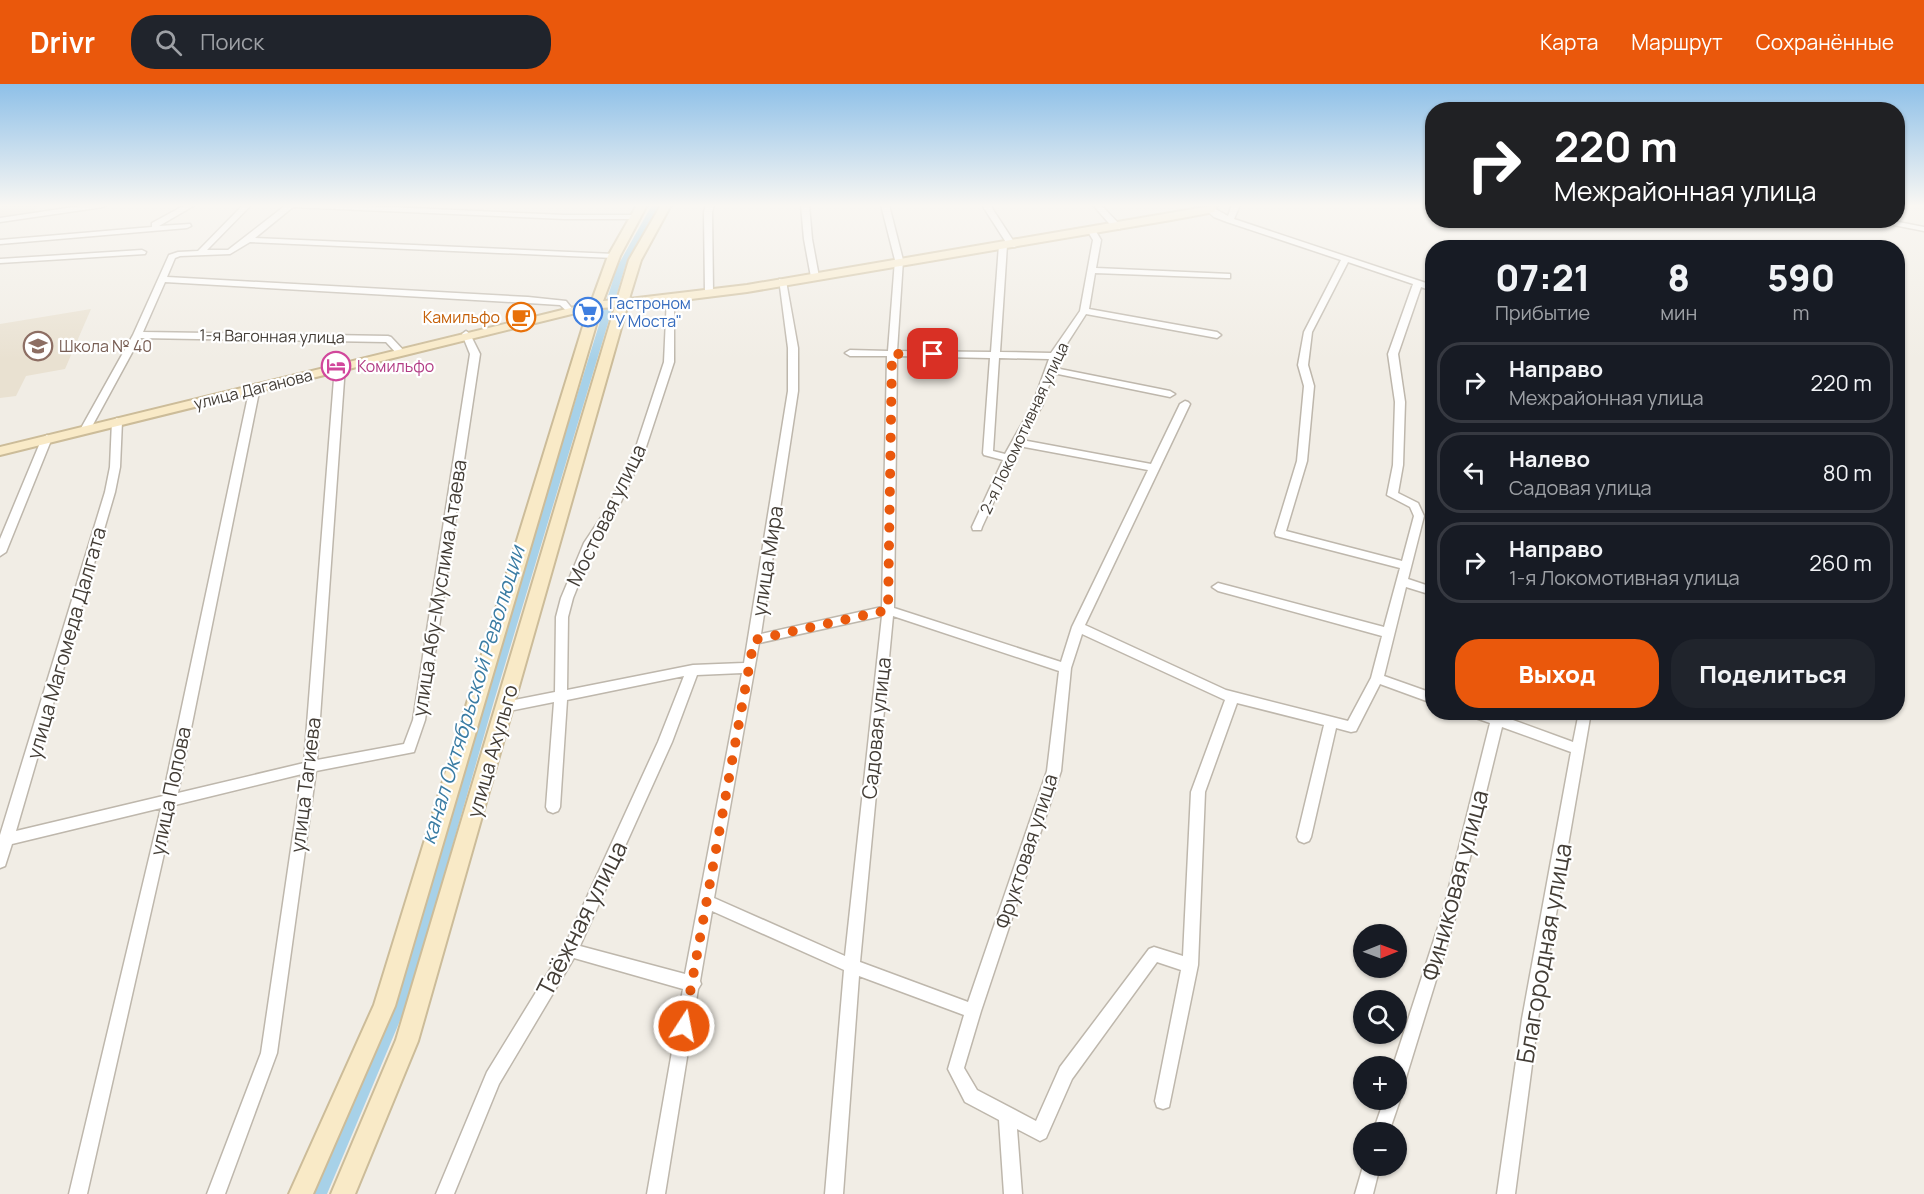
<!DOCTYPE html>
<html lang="ru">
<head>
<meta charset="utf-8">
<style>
	:root { --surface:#171b24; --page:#20242c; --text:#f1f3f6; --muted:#9ea1a6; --line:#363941; --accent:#ea580c }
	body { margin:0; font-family:Manrope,sans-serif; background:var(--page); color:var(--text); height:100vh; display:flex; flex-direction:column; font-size:22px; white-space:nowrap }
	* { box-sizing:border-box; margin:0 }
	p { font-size:20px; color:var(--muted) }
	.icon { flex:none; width:33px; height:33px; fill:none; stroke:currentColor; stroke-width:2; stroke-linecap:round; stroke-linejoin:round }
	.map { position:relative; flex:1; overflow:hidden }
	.panel { position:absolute; left:1425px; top:156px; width:480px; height:480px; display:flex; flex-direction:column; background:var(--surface); border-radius:24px; box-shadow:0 2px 4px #0004 }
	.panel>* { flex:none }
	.top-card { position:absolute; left:1425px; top:18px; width:480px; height:126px; border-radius:24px; box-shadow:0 2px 4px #0004; background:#202124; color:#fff; overflow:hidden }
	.needle { width:39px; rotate:89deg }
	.controls { position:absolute; left:1353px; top:840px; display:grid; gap:12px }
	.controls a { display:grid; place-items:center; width:54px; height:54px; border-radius:50%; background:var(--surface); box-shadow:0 2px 4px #0004; font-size:30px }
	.pin { position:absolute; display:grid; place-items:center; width:51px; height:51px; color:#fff; margin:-26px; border-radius:12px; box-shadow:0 3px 9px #0006 }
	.me { position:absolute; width:66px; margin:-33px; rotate:11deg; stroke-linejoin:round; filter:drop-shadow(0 0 4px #0008) }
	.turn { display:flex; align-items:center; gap:21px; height:126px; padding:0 30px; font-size:27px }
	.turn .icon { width:78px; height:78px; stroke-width:2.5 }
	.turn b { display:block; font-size:42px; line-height:51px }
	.eta { display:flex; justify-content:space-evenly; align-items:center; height:102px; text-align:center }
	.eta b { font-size:36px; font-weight:800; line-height:42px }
	.button { display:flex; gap:12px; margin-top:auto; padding:12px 30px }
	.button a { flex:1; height:69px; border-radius:24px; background:var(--accent); color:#fff; font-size:24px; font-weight:800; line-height:69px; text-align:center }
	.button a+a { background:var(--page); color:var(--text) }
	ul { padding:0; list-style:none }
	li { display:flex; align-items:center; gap:18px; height:81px; margin:0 12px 9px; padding:0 18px; border:3px solid var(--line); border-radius:24px }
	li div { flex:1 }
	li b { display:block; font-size:22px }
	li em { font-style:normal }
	header { display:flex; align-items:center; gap:36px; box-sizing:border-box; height:84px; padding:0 30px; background:var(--accent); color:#fff }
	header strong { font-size:28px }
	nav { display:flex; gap:33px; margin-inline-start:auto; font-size:21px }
	.search { width:420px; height:54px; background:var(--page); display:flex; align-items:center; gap:15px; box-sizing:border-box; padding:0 21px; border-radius:24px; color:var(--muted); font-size:22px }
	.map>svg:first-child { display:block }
	.education { fill:#e9e1d1 }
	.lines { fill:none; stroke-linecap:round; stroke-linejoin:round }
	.canal { fill:#a7d1e8; fill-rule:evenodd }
	.minor-casing { stroke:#beb7ac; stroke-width:3 }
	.secondary-casing { stroke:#ccbc99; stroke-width:4 }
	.minor { fill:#fff; fill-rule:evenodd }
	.secondary { fill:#f9eac7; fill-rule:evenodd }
	.route { stroke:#ea580c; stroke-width:10; stroke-dasharray:0 18 }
	.labels { text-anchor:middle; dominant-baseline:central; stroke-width:4.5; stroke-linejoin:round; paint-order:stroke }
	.far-shop-label { font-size:16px; fill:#366cbe; stroke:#fff; text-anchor:start }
	.far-food-label { font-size:16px; fill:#c56008; stroke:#fff; text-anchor:end }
	.far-street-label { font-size:16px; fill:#433d36; stroke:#fff }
	.far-education-label { font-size:16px; fill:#785e54; stroke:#fff; text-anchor:start }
	.far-hotel-label { font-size:16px; fill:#b23c85; stroke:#fff; text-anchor:start }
	.street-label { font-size:20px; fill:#433d36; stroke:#fff }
	.water-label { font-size:21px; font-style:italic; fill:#3a7ca3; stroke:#fff }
	.near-street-label { font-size:24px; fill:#433d36; stroke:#fff }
</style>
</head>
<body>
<header>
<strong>Drivr</strong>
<div class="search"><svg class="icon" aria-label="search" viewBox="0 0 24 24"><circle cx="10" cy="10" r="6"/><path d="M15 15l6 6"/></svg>Поиск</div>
<nav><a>Карта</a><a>Маршрут</a><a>Сохранённые</a></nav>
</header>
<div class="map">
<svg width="1924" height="1110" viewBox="0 0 1924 1110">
	<rect width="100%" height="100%" fill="#f1ede5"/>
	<!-- education -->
	<path class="education" d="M0,121H38L32,132L0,136Z
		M91,225L65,285L26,292L16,312L0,314V240Z"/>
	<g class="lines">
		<!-- canal -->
		<path class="canal" d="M652,121H660L625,183L494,617L407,920L327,1110H309L391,920L482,617L617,183Z"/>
		<!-- minor casing -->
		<g class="minor-casing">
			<path id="minor" d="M87,121H107L103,123L0,138V134Z
				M185,121H195L159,142L190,140L191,142L187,144L0,160V156L152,143V139Z
				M243,121H251L207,166H228L286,121H344L565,131H635L639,133L635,135H565L293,123L255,154L614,170L618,172L614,174L250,158L230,170L180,172L175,174L167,193L528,213L566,217L574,227L570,230L560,221L528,219L165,198L143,248L388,252L391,253L406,269L404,271H398L386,258L140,254L90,346L85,349L82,348L80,346L133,251L169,171L178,168L198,167Z
				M706,121H714L712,128L713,209L709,212L705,209L704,128Z
				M801,121H809L812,155L819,193L815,195L811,193L804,155Z
				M881,121H889L903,176L897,267L991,268L999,161L1003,159L1007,161L1000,268L1051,269L1080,227L1093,156L1087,146L1088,144H1094L1101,156L1096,184L1230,190V194H1227L1095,189L1089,225L1217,248L1221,251L1217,254L1086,230L1059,272L1055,284L1170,307L1175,310L1170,313L1053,289L1042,322L1022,356L1151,380L1180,320L1185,317L1188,318L1190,320L1085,541L1226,606L1348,637L1371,594L1382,552L1218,507L1212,503L1218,499L1384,543L1400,484L1276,452L1275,449L1297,377L1304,302L1298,281L1304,248L1341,176L1227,138L1214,133L1205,125L1212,123L1228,132L1232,121H1240L1234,135L1432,201V207L1421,203L1398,270L1405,318L1403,381L1398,409L1418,419L1424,432L1408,495L1432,503V511L1406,503L1384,592L1432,609V619L1380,600L1356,647L1351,648L1336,644L1311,753L1309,757L1304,759L1299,757L1297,753L1324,641L1237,619L1205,708L1198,881L1169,1023L1163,1025L1157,1023L1155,1017L1181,886L1157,878L1072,995L1046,1054L1040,1057L1017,1045L1022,1110H1004L999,1036L965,1018L948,985L964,931L859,892L843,1110H825L844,886L712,827L700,897L701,900L698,905L665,1110H647L683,905L574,874L499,1000L454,1110H436L487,988L565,861L658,658L684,592L567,616L560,723L558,727L553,729L548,727L546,723L554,618L504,628L500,627L498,623L500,619L504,618L555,608L556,533L561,514L584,459L610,420L636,363L664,278L667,213L674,215V278L646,363L620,420L595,459L573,514L568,533L567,606L693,581L744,579L788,307V264L779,195L786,197L798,264V307L761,550L882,523L887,272H850L845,269L850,266L888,267L895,176ZM1348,178L1413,200L1388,270L1395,318L1393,381L1387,411L1410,423L1414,432L1402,477L1286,447L1307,377L1314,302L1308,281L1312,248ZM897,272L990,274L983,369L984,371L1003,376L972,443L973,446H981L982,443L1019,362L1148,386L1072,543L1061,578L894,524ZM999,274L1049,275L1032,322L1005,370L993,367ZM882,532L845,872L714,814L759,559ZM893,532L1059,587L1047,687L968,918L860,878ZM1082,550L1225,616L1191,708L1183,872L1154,863L1149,865L1060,983L1036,1037L977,1006L964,984L981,927L1061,687L1071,584ZM742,589L685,890L580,862L672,658L697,591Z
				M982,121H990L1016,161L1015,163H1009Z
				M1093,121H1101L1120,141V145H1114Z
				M1868,136H1888L1924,143V147Z
				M142,166L146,168L145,170L0,179V175Z
				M466,247L470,250L480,270L425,636L414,668L316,687L277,969L225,1110H207L261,969L302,690L175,721L87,1110H69L161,724L12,760L5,782L0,784V751L105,408L110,383L112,337L117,334L122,337L120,383L115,408L16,747L163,712L250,303L255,300L260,303L178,709L304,679L335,282L340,279L345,282L317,676L404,660L413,636L470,270L462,250Z
				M47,351L52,354L6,468L0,472V455L42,354Z
				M1469,628H1491L1573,658L1579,628H1591L1538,935L1515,1110H1497L1522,935L1571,668L1502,643L1456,831L1404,1000L1402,1006L1396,1008V982H1393L1442,831L1490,639L1470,632Z
				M1396,1010L1400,1016L1389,1048H1373L1384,1016H1396Z
				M1364,1079V1082H1380L1373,1110H1355Z"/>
		</g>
		<!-- secondary casing -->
		<g class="secondary-casing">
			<path id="secondary" d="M637,121H647L620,172L603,217L617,216L629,176L661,121H671L641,176L629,215L747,201L1217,121L1214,128L1171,136L747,208L627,223L418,957L355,1110H331L396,956L615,223L601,224L395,922L313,1110H289L374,921L588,226L0,371V363L591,219L608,172Z"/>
		</g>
		<!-- minor -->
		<use href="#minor" class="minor"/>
		<!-- secondary -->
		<use href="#secondary" class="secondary"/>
	</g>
	<!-- sky -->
	<linearGradient id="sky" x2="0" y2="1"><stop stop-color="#8ec0e8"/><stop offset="0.44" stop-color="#f9f7f3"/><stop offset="1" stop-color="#f9f7f3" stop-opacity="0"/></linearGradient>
	<rect width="1924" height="276" fill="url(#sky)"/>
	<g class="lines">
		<!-- route -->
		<path class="route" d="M684,942L754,556L888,526L892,270H933"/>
	</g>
	<!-- icons -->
	<defs>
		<g id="supermarket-ring" transform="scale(1.5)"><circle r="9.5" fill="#fff" stroke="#3f7fe0" stroke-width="1.5"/><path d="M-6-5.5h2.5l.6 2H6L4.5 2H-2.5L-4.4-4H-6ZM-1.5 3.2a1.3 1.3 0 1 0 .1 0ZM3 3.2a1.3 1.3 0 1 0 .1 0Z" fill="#3f7fe0"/></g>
		<g id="cafe-ring" transform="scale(1.5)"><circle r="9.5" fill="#fff" stroke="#e8710a" stroke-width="1.5"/><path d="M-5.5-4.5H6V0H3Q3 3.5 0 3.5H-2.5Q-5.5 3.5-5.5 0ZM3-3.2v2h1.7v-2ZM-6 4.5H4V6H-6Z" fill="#e8710a"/></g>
		<g id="school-ring" transform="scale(1.5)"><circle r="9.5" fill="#fff" stroke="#8d6e63" stroke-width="1.5"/><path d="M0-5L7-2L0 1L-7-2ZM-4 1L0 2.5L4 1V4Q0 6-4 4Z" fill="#8d6e63"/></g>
		<g id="hotel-ring" transform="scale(1.5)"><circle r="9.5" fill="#fff" stroke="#d1479c" stroke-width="1.5"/><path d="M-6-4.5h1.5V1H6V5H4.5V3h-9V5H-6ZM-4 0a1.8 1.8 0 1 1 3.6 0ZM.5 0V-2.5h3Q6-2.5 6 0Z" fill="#d1479c"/></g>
	</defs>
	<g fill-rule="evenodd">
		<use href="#supermarket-ring" x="588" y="228"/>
		<use href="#cafe-ring" x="521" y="233"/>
		<use href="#school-ring" x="38" y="262"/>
		<use href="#hotel-ring" x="336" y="282"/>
	</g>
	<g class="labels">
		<!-- far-shop labels -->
		<g class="far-shop-label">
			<text x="609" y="219">Гастроном<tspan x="609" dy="18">"У Моста"</tspan></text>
		</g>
		<!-- far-food labels -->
		<g class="far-food-label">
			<text x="500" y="233">Камильфо</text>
		</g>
		<!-- far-street labels -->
		<g class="far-street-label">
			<text transform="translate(272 252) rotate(1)">1-я Вагонная улица</text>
			<text transform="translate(253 305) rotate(-14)">улица Даганова</text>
			<text transform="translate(1024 344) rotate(-65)">2-я Локомотивная улица</text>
		</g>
		<!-- far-education labels -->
		<g class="far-education-label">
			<text x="59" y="262">Школа № 40</text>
		</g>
		<!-- far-hotel labels -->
		<g class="far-hotel-label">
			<text x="357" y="282">Комильфо</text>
		</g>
		<!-- street labels -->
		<g class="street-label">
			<text transform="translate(606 431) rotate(-64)">Мостовая улица</text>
			<text transform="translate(767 477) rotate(-81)">улица Мира</text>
			<text transform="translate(439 504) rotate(-81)">улица Абу-Муслима Атаева</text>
			<text transform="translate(66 559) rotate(-74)">улица Магомеда Далгата</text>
			<text transform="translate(876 644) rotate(-84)">Садовая улица</text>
			<text transform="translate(492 667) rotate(-74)">улица Ахульго</text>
			<text transform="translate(305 701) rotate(-83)">улица Тагиева</text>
			<text transform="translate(170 707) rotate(-78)">улица Попова</text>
			<text transform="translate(1026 767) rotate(-72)">Фруктовая улица</text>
		</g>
		<!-- water labels -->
		<g class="water-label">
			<text transform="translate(472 611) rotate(-73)">канал Октябрьской Революции</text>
		</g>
		<!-- near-street labels -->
		<g class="near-street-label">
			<text transform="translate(1454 801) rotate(-75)">Финиковая улица</text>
			<text transform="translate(581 834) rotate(-63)">Таёжная улица</text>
			<text transform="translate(1543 869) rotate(-80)">Благородная улица</text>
		</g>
	</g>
</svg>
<div class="controls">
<a><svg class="needle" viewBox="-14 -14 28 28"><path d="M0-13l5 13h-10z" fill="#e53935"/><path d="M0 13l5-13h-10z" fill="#9ea1a6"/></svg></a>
<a><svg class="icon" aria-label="search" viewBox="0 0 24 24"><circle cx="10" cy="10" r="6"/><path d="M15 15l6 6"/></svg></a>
<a>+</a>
<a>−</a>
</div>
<div class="pin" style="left:933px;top:270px;background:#d93025"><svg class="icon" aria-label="arrive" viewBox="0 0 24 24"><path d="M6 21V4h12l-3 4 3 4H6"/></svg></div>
<svg class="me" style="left:684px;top:942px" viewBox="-20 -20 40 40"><circle r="17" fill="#ea580c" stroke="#fff" stroke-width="3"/><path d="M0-11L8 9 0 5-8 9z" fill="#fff"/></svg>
<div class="top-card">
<div class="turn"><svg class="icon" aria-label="right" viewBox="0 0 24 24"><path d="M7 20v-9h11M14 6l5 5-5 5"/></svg><div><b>220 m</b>Межрайонная улица</div></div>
</div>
<section class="panel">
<div class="eta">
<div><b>07:21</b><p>Прибытие</p></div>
<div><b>8</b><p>мин</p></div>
<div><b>590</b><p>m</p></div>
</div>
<ul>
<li><svg class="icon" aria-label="right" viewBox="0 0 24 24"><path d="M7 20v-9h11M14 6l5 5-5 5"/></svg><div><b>Направо</b><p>Межрайонная улица</p></div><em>220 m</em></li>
<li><svg class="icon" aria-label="left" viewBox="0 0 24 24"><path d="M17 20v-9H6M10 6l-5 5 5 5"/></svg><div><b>Налево</b><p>Садовая улица</p></div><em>80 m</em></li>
<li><svg class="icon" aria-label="right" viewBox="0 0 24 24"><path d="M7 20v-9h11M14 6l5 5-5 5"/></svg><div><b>Направо</b><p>1-я Локомотивная улица</p></div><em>260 m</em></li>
</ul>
<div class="button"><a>Выход</a><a>Поделиться</a></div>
</section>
</div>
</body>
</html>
